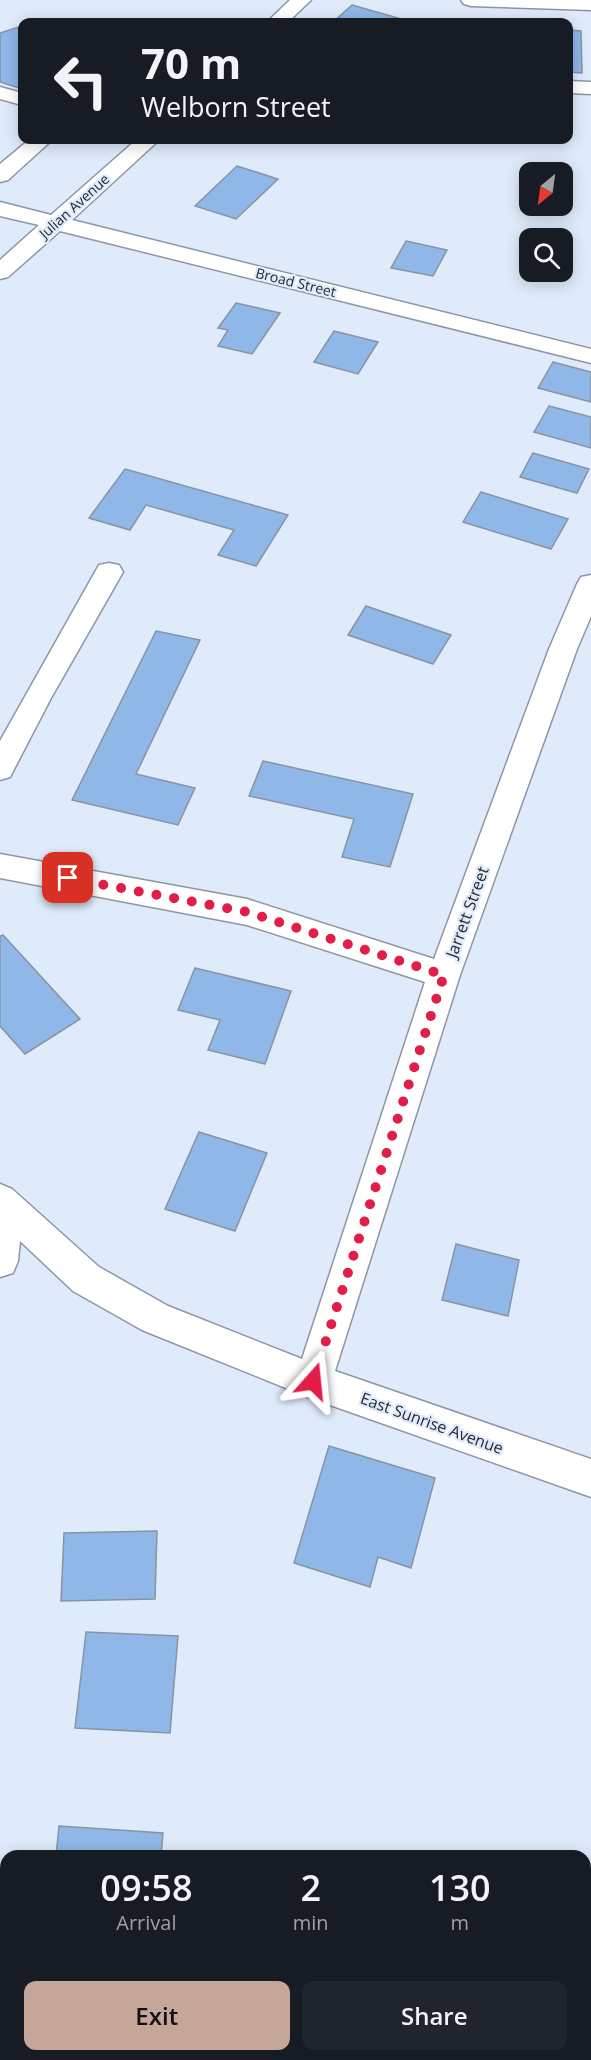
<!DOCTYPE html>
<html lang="en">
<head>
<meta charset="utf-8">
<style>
	:root { --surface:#171b24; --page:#20242c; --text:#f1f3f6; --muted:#9ea1a6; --accent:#c5a698 }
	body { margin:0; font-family:"Open Sans",sans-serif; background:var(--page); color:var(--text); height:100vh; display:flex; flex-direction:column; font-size:22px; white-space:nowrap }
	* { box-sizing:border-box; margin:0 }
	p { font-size:20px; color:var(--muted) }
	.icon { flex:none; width:33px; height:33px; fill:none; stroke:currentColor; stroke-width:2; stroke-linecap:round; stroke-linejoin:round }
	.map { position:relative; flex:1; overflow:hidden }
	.side { position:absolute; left:0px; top:1850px; width:591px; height:212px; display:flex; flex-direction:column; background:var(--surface); border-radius:18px 18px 0 0; box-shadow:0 3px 15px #0003 }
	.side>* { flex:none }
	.banner { position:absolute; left:18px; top:18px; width:555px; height:126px; border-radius:12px; box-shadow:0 3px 15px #0003; background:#171b24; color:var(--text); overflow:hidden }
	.needle { width:39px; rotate:209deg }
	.controls { position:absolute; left:519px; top:162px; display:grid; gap:12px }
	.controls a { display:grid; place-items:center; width:54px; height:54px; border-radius:12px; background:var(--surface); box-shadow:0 3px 15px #0003; font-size:30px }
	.pin { position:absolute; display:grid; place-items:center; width:51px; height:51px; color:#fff; margin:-26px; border-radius:12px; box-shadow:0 3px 9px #0006 }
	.me { position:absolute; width:66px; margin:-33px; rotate:18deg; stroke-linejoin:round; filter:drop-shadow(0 0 4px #0008) }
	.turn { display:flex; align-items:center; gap:21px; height:126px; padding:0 24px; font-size:27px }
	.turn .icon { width:78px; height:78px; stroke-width:2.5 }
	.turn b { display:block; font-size:42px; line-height:51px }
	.eta { display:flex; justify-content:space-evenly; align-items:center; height:102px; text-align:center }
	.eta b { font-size:36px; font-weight:600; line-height:42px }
	.cta { display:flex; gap:12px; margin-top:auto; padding:12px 24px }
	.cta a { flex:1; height:69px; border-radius:12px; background:var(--accent); color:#111; font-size:24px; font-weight:600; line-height:69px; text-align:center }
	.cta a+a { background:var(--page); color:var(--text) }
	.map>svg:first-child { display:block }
	.building { fill:#8fb7e8; stroke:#8894a2; stroke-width:1.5 }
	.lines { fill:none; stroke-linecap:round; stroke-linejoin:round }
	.minor-casing { stroke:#8b97a6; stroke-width:3 }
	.minor { fill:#fff; fill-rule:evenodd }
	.route { stroke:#e11d48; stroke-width:10; stroke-dasharray:0 18 }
	.labels { text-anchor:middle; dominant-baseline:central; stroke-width:4.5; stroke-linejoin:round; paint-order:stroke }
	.far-street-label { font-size:14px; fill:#25292f; stroke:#dfebfb }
	.street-label { font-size:16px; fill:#25292f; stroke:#dfebfb }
</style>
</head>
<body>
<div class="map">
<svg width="591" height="2060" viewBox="0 0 591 2060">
	<rect width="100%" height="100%" fill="#dfebfb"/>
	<!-- building -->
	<path class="building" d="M352,5L398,18L393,22H333Z
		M22,26V89L0,82V33Z
		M568,30L581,31L582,73L568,72Z
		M237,166L278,179L236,219L195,206Z
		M406,241L447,250L433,276L391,268Z
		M236,303L280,313L252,354L218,346L228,330L218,328Z
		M334,331L378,342L358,374L314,362Z
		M553,362L591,372V402L538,388Z
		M549,406L591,417V448L534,432Z
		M533,453L589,469L577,493L520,477Z
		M125,469L288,515L256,566L218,555L234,530L146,505L130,530L89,518Z
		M481,492L568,519L551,549L463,522Z
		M366,606L451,635L433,664L348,635Z
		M156,631L200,640L136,774L195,788L178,825L72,800Z
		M263,761L413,794L390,867L342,857L354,819L249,796Z
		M3,935L80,1019L25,1054L0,1026V936Z
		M195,968L291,991L265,1064L208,1050L220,1020L178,1010Z
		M199,1132L267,1153L235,1231L165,1209Z
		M456,1244L519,1260L508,1316L442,1300Z
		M329,1446L435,1478L411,1568L378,1557L370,1587L294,1563Z
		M157,1531L155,1599L61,1601L64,1533Z
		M86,1632L178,1636L170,1733L75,1728Z
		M59,1826L163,1833L161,1856H56Z"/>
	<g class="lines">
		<!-- minor casing -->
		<g class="minor-casing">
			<path id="minor" d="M290,0H311L288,22H267Z
				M461,0H591V10L471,6L464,4Z
				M568,81L591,82V94L568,93Z
				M0,87L22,93V105L0,99Z
				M29,140H52L8,180L0,182V164Z
				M136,140H159L72,220L591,349V363L60,231L8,277L0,279V260L39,225L0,216V202L51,215Z
				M109,563L119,565L123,572L51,698L10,777L0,780V741L99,565Z
				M591,575V616L577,649L460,975L335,1371L591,1459V1497L313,1399L142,1330L73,1291L20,1241L18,1261L13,1273L0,1277V1184L12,1189L99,1267L168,1306L302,1359L425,982L247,925L0,878V854L247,899L434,959L549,649L577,584L581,577Z"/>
		</g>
		<!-- minor -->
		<use href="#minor" class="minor"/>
	</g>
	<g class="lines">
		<!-- route -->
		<path class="route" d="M68,878L247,912L444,975L313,1381"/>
	</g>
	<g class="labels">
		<!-- far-street labels -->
		<g class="far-street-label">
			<text transform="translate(74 206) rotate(-42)">Julian Avenue</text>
			<text transform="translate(296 282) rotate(14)">Broad Street</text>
		</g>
		<!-- street labels -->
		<g class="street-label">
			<text transform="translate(467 912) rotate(-70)">Jarrett Street</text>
			<text transform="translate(432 1423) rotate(20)">East Sunrise Avenue</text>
		</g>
	</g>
</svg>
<div class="controls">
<a><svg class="needle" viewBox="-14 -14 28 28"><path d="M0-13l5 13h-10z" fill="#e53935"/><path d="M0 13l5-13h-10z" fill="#9ea1a6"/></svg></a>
<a><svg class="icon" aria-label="search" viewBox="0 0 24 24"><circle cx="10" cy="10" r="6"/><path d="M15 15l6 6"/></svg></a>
</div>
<div class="pin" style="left:68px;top:878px;background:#d93025"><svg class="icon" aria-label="arrive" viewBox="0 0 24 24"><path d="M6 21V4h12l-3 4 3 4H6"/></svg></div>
<svg class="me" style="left:313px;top:1381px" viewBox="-20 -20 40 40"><path d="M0-17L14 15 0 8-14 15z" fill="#e11d48" stroke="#fff" stroke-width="4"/></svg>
<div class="banner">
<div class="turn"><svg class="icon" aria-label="left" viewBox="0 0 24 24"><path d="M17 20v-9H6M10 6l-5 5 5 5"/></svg><div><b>70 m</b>Welborn Street</div></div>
</div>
<section class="side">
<div class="eta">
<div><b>09:58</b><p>Arrival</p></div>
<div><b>2</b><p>min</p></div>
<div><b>130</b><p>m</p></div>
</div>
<div class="cta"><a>Exit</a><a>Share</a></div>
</section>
</div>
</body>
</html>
